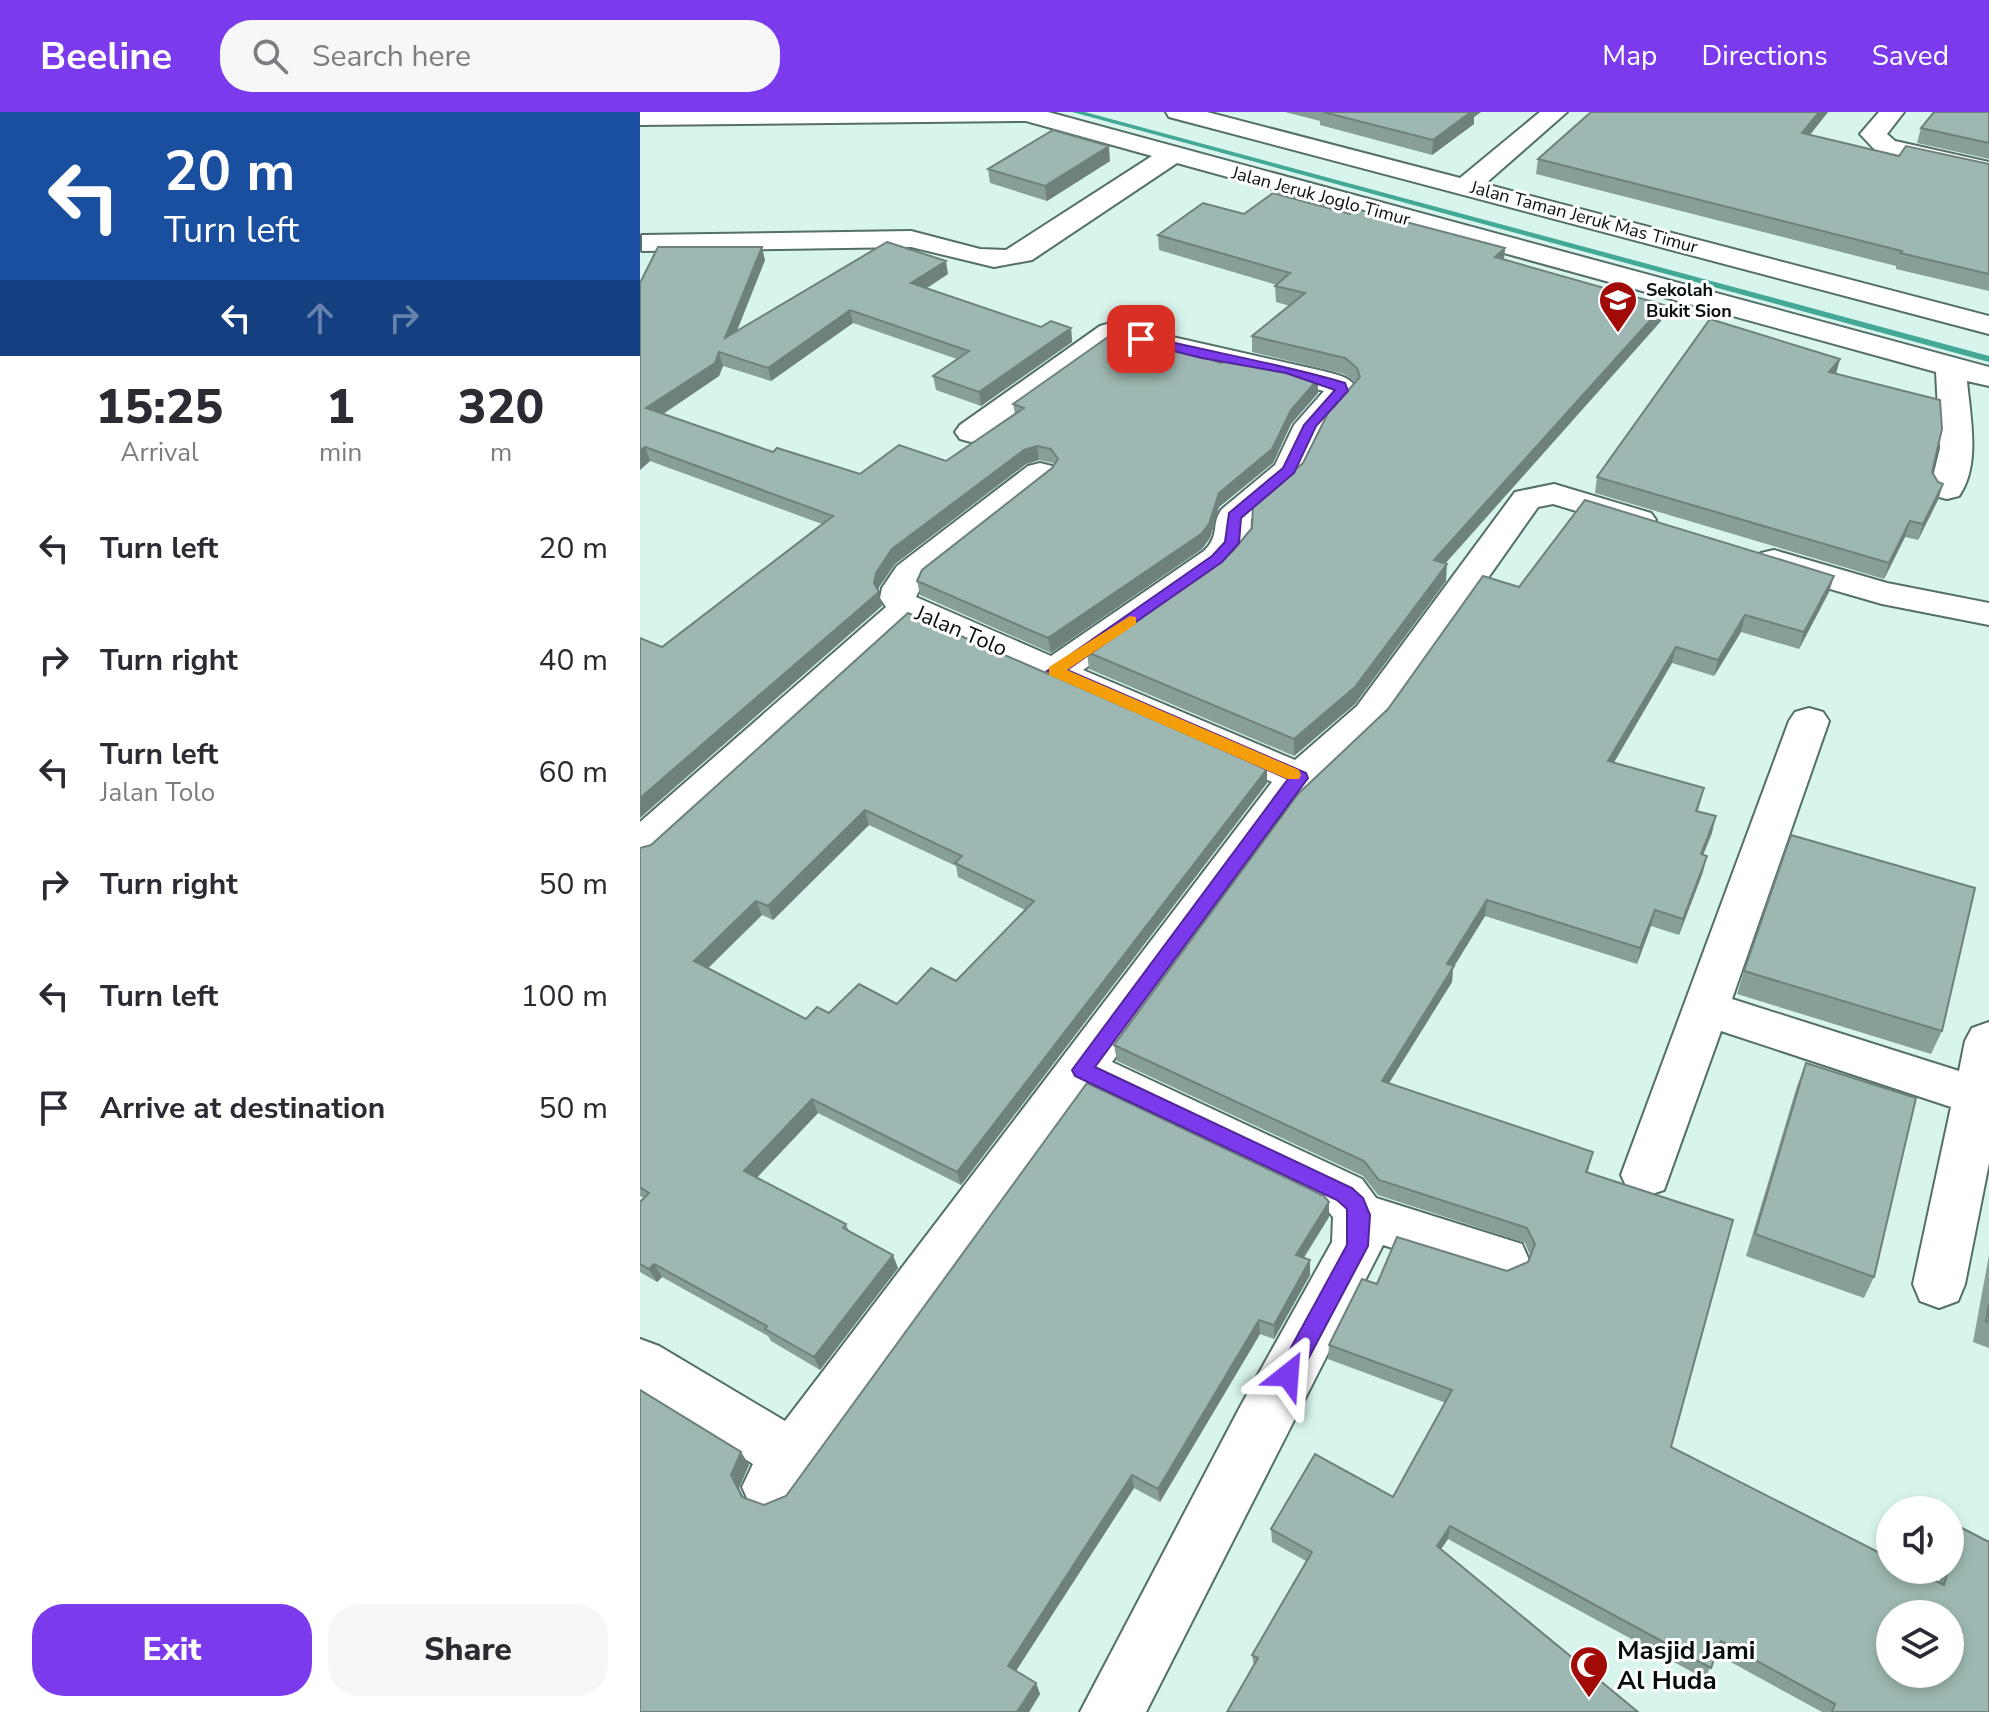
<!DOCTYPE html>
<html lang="en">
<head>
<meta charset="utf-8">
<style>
	:root { --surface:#fff; --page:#f7f7f7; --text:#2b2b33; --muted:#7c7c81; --accent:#7c3aed }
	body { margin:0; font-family:"Nunito Sans",sans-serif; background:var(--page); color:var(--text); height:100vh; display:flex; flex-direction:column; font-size:30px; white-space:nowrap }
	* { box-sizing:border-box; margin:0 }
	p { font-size:26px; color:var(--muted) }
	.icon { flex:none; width:44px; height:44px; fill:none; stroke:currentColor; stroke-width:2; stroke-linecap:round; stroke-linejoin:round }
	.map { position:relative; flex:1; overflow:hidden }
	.drawer { display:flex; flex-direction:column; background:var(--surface); width:640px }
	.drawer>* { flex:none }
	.banner { background:#1a4fa0; color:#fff; overflow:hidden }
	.controls { position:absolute; left:1236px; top:1384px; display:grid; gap:16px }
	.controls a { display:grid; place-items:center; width:88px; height:88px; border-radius:50%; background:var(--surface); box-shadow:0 4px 12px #0003; font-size:40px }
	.pin { position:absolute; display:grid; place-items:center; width:68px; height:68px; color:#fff; margin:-34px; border-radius:16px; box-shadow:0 4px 12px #0006 }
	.me { position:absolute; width:88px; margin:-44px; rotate:28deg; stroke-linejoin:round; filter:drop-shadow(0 0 6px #0008) }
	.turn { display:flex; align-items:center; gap:28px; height:168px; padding:0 32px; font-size:36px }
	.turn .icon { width:104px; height:104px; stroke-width:2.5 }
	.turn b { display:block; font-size:56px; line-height:68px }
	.lanes { display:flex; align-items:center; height:76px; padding:0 32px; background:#0003; justify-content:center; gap:40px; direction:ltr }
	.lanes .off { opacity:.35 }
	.eta { display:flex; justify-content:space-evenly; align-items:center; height:136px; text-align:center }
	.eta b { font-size:48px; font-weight:800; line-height:56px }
	.action { display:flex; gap:16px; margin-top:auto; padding:16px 32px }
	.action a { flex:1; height:92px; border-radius:32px; background:var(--accent); color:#fff; font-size:32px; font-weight:800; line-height:92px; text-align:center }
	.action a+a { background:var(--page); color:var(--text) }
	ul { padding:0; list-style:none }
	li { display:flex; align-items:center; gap:24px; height:112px; padding:0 32px }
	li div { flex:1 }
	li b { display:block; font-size:30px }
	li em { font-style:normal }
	header { display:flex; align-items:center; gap:48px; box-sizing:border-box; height:112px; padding:0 40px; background:var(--accent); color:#fff }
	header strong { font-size:38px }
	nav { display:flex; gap:44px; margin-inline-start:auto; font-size:28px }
	.search { width:560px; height:72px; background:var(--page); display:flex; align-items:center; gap:20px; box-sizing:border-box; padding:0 28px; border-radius:32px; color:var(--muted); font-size:30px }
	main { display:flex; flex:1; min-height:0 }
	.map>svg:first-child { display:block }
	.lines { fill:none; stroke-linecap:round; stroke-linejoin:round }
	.stream { fill:#44a896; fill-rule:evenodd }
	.street-casing { stroke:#546e68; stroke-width:4 }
	.street { fill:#fff; fill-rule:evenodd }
	.wall { fill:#879e99; fill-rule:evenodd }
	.shaded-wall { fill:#6e817d }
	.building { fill:#9db8b2; stroke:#6e817d; stroke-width:2; fill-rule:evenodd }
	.route { fill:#7c3aed; stroke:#51269a; stroke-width:2 }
	.slow { fill:#f59e0b }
	.labels { text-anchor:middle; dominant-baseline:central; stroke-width:6; stroke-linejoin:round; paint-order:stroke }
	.far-street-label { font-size:18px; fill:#060f0d; stroke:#fff }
	.far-poi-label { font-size:18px; font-weight:bold; fill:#060f0d; stroke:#fff; text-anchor:start }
	.street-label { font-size:22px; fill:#060f0d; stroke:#fff }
	.near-poi-label { font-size:26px; font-weight:bold; fill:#060f0d; stroke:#fff; text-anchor:start }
</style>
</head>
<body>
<header>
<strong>Beeline</strong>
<div class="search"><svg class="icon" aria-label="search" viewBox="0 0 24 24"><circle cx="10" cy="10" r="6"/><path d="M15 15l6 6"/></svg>Search here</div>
<nav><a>Map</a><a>Directions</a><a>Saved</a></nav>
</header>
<main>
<section class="drawer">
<div class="banner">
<div class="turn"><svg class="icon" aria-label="left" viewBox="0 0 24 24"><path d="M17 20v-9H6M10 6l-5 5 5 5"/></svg><div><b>20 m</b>Turn left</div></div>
<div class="lanes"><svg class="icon" aria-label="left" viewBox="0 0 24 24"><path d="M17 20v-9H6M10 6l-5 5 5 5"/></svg><svg class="icon off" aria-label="ahead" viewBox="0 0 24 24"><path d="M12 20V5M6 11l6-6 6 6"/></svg><svg class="icon off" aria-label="right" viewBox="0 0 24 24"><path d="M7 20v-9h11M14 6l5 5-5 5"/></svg></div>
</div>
<div class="eta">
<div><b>15:25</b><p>Arrival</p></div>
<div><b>1</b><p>min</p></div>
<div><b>320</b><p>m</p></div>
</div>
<ul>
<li><svg class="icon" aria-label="left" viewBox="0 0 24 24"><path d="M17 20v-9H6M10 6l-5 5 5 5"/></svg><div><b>Turn left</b></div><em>20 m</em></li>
<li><svg class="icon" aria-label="right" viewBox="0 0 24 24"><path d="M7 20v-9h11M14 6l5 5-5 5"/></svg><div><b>Turn right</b></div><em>40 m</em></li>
<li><svg class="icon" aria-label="left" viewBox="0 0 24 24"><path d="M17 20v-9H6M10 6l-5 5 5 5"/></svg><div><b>Turn left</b><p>Jalan Tolo</p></div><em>60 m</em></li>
<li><svg class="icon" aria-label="right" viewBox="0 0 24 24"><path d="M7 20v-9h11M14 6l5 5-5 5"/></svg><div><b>Turn right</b></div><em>50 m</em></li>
<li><svg class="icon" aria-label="left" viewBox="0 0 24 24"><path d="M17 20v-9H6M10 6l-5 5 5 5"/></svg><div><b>Turn left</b></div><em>100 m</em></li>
<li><svg class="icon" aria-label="arrive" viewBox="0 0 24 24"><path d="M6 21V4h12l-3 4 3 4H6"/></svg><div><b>Arrive at destination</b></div><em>50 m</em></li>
</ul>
<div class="action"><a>Exit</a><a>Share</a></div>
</section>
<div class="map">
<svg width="1349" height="1600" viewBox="0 0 1349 1600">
	<rect width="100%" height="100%" fill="#d8f5ed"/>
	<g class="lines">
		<!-- stream -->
		<path class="stream" d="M432,0H445L1349,244V250Z"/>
		<!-- street casing -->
		<g class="street-casing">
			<path id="street" d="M0,0H408L1349,255V274L1327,269C1330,304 1341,353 1319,384L1307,387L1295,384L1290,377L1300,336L1296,260L537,51L392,148L354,155L271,135L2,139V123L271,119L340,137L366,138L512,44L386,9L0,13Z
				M526,0H567L820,66L900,0H927L845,72L1349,204V222L529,5Z
				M1239,0H1264L1247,22L1255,29L1349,50V66L1237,40L1220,22Z
				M471,211L683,259C697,263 712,264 717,279L685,316L661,365L611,407L610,431L590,455L443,558L655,648L717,594L875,380L914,372L1011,401L1016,408L1011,415L999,418L913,392L898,395L745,612L656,696L472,950L722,1067L736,1086L882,1132L889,1148L882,1164L863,1171L743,1133L506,1600H440L600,1295L692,1130L693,1105L686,1097L449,983L151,1395L131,1403L111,1395L102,1375L113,1352L0,1282V1227L19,1234L145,1309L632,670L271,512L15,745L0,749V710L246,495L240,486L242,476L257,454L388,354L400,351L412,354L417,361L412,368L283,470L276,485L411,544L564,439C581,422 570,413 582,397L635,353L654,313L684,279L476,230L342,327L331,330L320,327L315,320L320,313L460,214Z
				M1134,438L1247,471L1349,491V513L1242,492L1121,457L1116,449L1121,441Z
				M1169,596L1183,600L1189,609L1092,887L1319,959L1325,929L1332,916L1349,910V1051L1325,1172L1318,1189L1299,1196L1280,1189L1273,1172L1311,995L1081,919L1024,1078L1006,1084L988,1078L981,1063L1149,609L1155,600Z"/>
		</g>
		<!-- street -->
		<use href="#street" class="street"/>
	</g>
	<!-- wall -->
	<path class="wall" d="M645,0H841L834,5V12L792,43L680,13V9Z
		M951,0H1188L1170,23L1259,44L1349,52V179L1256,157V154L896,62L898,47Z
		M1349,0V47L1277,31L1281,16Z
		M470,49L407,89L350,71L348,57Z
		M604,102H710L865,136L864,148L1024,193L1021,209L805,452L806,469L715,592L654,644L449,557L447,540L592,440L663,351L715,270L704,262L612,240V224L650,194L636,190L635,174L637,173L519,138L518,123Z
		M125,148L97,218L308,162L287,176L401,215L431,216L432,230L341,294L296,278L293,264L317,247L213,211L131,269L83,254L79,264L23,302L133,340L220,362L306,349L375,302L373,292L581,251L678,267V281L651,312L633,351L579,395L570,426L562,437L411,541L280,483L277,469L412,356L414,353L413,351L399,348L386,352L255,452L239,475L238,480L242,494L22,535L182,412L10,349L0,358V171Z
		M1196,262L1292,360L1298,370L1303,372L1298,388L1278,428L1265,425L1244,467L955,381L957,365Z
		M1194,464L1189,480L1159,537L1101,520L1074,564L1032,551L973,651L1064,676L1058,699L1072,721L1063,742V760L1039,823L1011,814L997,852L845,804L813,856L812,870L749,971L953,1040L948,1060L1031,1335L1299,1471L1303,1458H1310V1436L1312,1429L1322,1416L1349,1600H1182L1076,1542L1065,1567L808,1427L801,1437L614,1554L612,1543L666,1449L632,1430L631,1417L753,1385L806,1291L688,1247L689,1233L737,1172L867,1159L888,1150L890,1143L885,1131L738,1083L723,1064L477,949L474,933L879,475Z
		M268,501L627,671L321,1073L178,1001L116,1066L206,1112L209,1119L258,1156L180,1258L131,1229L128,1224L22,1165L17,1170L0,1160V1090L4,1086L0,1084V736L11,733ZM229,713L316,754L318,765L385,798L316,869L257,892L189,901L166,907L68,856L122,803L133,808Z
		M1104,859L1302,919L1291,942L1097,882Z
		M1166,951L1234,1165L1224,1186L1106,1144L1157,974Z
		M689,1105L664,1146L670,1148V1163L634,1227L620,1222L520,1390L494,1376L376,1559L396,1571L400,1582L389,1600H0L101,1340L109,1353L99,1376L104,1386L124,1393L146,1384Z
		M1349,1143V1236L1333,1230Z"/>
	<!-- shaded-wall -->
	<path class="shaded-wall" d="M829,0H841L834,5V12L792,43L793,28Z
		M1179,0H1188L1159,36L1162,21Z
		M469,34L470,49L407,89L405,74Z
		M122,135L125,148L89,239L85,226Z
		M865,136L863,152L855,145Z
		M306,149L308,162L274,184L271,171Z
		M1024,193L1021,209L793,465L794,448Z
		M210,198L213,211L131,269L128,256Z
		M431,216L432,230L341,294L339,280Z
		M79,240L83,254L79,264L11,310L6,296Z
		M1200,247L1196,262L1189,260Z
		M678,267V281L651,312L633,351L579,395L570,426L562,437L411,541L408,526L579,381Z
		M397,334L399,348L386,352L255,452L239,475L238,480L242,494L0,706V686L236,461L252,437L384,338Z
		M5,335L10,349L0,358V339Z
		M1303,372L1298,388L1278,428L1283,412Z
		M1270,409L1265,425L1244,467L1249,451Z
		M807,452L806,469L715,592L654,644V627Z
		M1194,464L1189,480L1159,537L1164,520Z
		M1105,503L1101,520L1074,564L1078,548Z
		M1036,535L1032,551L965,666L968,649Z
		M627,657V671L321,1073L317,1060Z
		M225,698L229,713L133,808L128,794Z
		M1076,704L1072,721L1057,758L1061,742Z
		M1067,744L1063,760L1039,823L1043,807Z
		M847,788L845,804L813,856L812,870L741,984L742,969L807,852Z
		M116,789L122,803L61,863L54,849Z
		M1015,798L1011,814L997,852L1000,836Z
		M172,987L178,1001L110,1073L104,1059Z
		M689,1090V1105L656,1157V1143Z
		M253,1143L258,1156L180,1258L174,1245Z
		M670,1148V1163L634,1227V1213Z
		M14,1152L22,1165L17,1170L9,1157Z
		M619,1208L620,1222L520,1390L518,1377Z
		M101,1340L109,1353L99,1376L110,1398L102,1385L91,1363Z
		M492,1363L494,1376L372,1565L368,1554Z
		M810,1414L808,1427L795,1446L797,1434Z
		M396,1571L400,1582L389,1600H377Z"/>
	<!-- building -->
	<path class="building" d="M683,0H831L793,28Z
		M951,0H1179L1162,21L1259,44L1266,34L1349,52V162L1260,141L1262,139L898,47Z
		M1294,0H1349V31L1281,16Z
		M413,18L469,34L405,74L348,57Z
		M633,81L710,102L717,97L865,136L855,145L1024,193L794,448L807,452L715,575L654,627L447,540L592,440L612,416L613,392L663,351L688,301L720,265L717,256L705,246L612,224L665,181L635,174L650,161L518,123L563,91L604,102Z
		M247,130L306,149L271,171L401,215L411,209L431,216L339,280L293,264L329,239L210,198L128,256L79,240L75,251L6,296L133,340L137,336L220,362L259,333L306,349L384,296L373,292L475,220L525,231L581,251L587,246L678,267L651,298L632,337L579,381L569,412L561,422L408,526L277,469L282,458L412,356L418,347L411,337L397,334L384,338L252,437L236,461L234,471L239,480L0,686V526L22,535L193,404L5,335L0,339V171L18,135H122L85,226Z
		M1070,207L1200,247L1189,260L1300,288L1302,317L1292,360L1298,370L1303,372L1283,412L1270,409L1249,451L957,365Z
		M945,388L1194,464L1164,520L1105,503L1078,548L1036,535L968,649L1064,676L1056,699L1076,704L1061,742L1067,744L1043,807L1015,798L1000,836L847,788L807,852L814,854L742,969L953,1040L946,1060L1093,1108L1031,1335L1250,1446V1458H1274L1304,1473L1308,1458H1310V1453L1322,1416L1349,1430V1600H1192L1195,1592L1081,1529L1071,1556L810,1414L797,1434L998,1600H587L618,1546L612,1543L672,1440L631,1417L675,1342L753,1385L812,1278L689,1233L722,1167L737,1172L757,1125L867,1159L888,1150L895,1132L887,1116L739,1068L724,1049L474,933L658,682L748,597L843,464L879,475ZM1250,1502H1310V1562H1250Z
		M268,501L627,657L317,1060L172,987L104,1059L206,1112L203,1116L253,1143L174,1245L125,1217L127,1214L14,1152L9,1157L0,1152V1090L9,1081L0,1075V736L11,733ZM225,698L322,744L315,751L394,789L316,869L291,856L257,892L219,872L189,901L177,895L166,907L54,849L116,789L128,794Z
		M1151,723L1335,776L1302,919L1104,859Z
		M1166,951L1276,986L1234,1165L1115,1122Z
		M447,971L684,1084L689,1090L656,1143L670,1148L634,1213L619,1208L518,1377L492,1363L368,1554L396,1571L377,1600H0V1278L101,1340L91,1363L102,1385L124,1393L146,1384Z
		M1349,1192V1210L1346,1209Z"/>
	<!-- route -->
	<path class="route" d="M501,223C569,240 638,251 705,271L708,279L676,314L654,361L601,406L599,431L582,450L427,558L666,661L668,666L455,955L712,1076L723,1086L730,1103L728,1134L656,1270L648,1273L640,1270L636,1263L707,1133V1097L697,1088L435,964L432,958L648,667L407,559L572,444L585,430L589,401L643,356L664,313L695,278L646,261L562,246L497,230V225Z"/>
	<!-- slow -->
	<path class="slow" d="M490,504L496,505V512L427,558L659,658L661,663L659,667H647L409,563V555Z"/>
	<!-- icons -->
	<defs>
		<g id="school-pin" transform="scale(2)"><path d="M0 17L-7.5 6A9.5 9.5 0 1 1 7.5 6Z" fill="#a20a08" stroke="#fff"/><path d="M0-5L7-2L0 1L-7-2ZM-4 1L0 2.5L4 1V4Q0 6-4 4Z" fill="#fff"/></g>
		<g id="mosque-pin" transform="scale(2)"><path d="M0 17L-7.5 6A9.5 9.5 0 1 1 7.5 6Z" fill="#a20a08" stroke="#fff"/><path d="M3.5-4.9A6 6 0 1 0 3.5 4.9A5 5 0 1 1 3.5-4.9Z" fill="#fff"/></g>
	</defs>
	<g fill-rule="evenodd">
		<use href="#school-pin" x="978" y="188"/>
		<use href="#mosque-pin" x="949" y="1553"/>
	</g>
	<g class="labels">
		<!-- far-street labels -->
		<g class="far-street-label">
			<text transform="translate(681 84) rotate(15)">Jalan Jeruk Joglo Timur</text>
			<text transform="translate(944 105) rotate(15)">Jalan Taman Jeruk Mas Timur</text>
		</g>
		<!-- far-poi labels -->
		<g class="far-poi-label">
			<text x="1006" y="178">Sekolah<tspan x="1006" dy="21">Bukit Sion</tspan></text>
		</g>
		<!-- street labels -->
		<g class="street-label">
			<text transform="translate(321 519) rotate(23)">Jalan Tolo</text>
		</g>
		<!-- near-poi labels -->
		<g class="near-poi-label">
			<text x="977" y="1538">Masjid Jami<tspan x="977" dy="30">Al Huda</tspan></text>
		</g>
	</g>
</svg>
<div class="controls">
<a><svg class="icon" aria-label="sound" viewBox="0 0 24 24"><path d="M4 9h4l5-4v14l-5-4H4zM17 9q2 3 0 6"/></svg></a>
<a><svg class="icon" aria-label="layers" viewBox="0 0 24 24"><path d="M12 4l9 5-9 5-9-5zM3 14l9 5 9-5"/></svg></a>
</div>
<div class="pin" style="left:501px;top:227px;background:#d93025"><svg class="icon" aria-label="arrive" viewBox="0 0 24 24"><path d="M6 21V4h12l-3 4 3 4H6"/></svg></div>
<svg class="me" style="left:648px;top:1263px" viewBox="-20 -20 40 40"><path d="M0-17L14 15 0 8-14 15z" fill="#7c3aed" stroke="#fff" stroke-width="4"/></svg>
</div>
</main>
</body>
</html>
